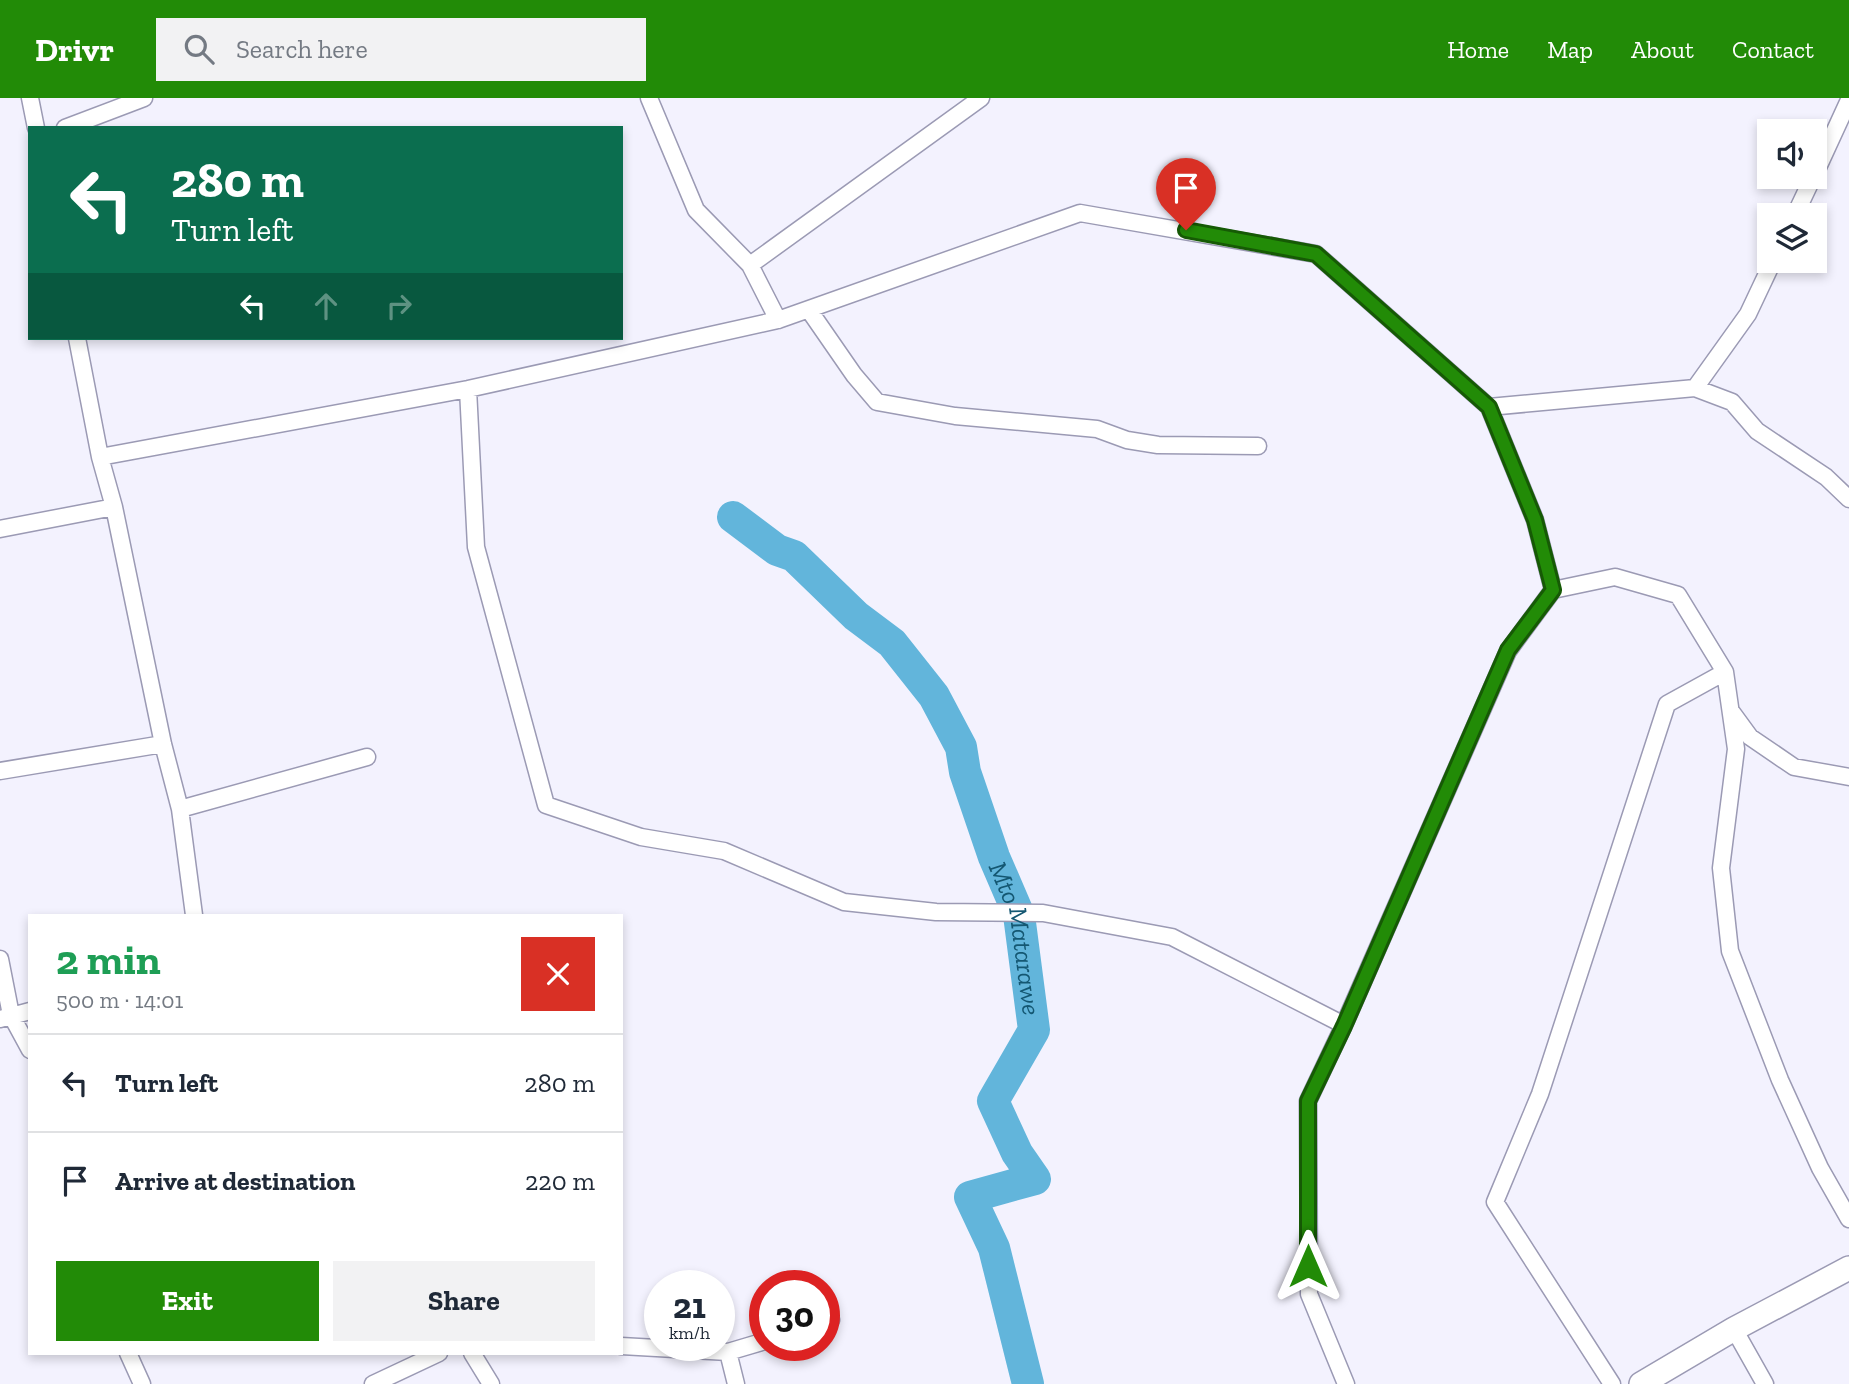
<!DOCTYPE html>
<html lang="en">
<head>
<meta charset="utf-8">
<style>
	:root { --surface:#fff; --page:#f2f2f3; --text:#1f2937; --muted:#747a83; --line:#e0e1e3; --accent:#228b07 }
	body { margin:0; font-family:"Zilla Slab",serif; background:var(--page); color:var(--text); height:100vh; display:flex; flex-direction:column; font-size:26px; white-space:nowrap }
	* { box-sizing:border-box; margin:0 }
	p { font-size:23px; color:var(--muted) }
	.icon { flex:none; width:38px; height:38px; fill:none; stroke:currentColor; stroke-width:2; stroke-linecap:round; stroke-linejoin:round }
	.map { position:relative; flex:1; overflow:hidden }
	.panel { position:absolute; left:28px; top:816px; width:595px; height:441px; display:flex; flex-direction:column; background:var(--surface); border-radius:0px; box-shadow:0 4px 10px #0003 }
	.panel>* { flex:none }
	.top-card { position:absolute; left:28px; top:28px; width:595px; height:214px; border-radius:0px; box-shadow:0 4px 10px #0003; background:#0b6e4f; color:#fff; overflow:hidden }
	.buttons { position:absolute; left:1757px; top:21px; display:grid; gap:14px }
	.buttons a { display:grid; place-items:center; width:70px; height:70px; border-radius:0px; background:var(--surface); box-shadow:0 4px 10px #0003; font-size:35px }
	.speed { position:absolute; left:644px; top:1172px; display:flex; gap:14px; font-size:35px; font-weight:700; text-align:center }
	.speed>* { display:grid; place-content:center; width:91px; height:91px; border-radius:50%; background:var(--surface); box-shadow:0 4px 10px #0003; line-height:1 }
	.speed small { font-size:18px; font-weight:400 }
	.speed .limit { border:10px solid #d22; background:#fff; color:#111 }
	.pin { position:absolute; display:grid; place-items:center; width:60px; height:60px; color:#fff; margin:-72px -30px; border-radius:50% 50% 50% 0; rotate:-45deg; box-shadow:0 0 7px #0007 }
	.pin .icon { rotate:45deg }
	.me { position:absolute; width:77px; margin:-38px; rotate:0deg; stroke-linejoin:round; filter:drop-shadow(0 0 5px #0008) }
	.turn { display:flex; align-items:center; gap:24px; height:147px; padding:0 28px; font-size:32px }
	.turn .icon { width:91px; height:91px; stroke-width:2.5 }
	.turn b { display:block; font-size:49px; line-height:60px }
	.lanes { display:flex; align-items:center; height:66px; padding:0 28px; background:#0003; justify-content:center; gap:35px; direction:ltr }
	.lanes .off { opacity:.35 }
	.round { display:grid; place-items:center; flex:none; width:74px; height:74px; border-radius:0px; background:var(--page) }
	.overview { display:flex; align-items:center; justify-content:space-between; height:119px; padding:0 28px }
	h1 { font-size:42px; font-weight:700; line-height:52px; color:#1e9e55 }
	.cta { display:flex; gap:14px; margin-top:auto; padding:14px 28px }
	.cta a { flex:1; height:80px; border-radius:0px; background:var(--accent); color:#fff; font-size:28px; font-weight:700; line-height:80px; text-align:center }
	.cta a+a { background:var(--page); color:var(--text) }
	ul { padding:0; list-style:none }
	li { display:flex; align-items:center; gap:21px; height:98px; padding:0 28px; border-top:2px solid var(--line) }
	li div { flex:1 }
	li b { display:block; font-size:26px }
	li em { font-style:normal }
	header { display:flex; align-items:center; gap:42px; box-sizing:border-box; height:98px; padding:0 35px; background:var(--accent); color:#fff }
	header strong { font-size:33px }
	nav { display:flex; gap:38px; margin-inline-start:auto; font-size:24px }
	.search { width:490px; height:63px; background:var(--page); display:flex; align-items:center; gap:18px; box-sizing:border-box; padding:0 24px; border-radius:0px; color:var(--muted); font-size:26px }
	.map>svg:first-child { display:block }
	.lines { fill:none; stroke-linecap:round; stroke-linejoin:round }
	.river { stroke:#62b5db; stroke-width:32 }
	.minor-casing { stroke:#9b9ab4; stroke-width:19 }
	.secondary-casing { stroke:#9b9ab4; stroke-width:26 }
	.minor { stroke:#fff; stroke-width:16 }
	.secondary { stroke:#fff; stroke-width:23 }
	.route-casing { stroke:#165a05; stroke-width:18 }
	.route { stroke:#228b07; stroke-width:12 }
	.labels { text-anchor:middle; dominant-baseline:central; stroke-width:7; stroke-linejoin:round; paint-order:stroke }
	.water-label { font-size:26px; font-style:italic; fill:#145772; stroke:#fff }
</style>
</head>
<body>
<header>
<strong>Drivr</strong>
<div class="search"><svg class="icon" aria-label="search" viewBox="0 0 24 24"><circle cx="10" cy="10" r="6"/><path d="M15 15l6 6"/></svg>Search here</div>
<nav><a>Home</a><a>Map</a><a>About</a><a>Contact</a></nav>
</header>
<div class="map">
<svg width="1849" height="1286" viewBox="0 0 1849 1286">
	<rect width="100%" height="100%" fill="#f3f2fe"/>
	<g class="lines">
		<!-- river -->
		<path class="river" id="s1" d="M733,419L777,452L794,458L856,518L892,545L934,598L961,649L965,674L994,759L1019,817L1034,932L993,1003L1017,1055L1035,1081L970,1099L994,1150L1028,1286"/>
		<!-- minor casing -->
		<g class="minor-casing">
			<path id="minor" d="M30,0L36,30
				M649,0L696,112L750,167L778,222
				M65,30L144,0
				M1815,76L1849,2
				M1795,117L1813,79
				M750,167L981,0
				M809,212L854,277L877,304L955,318L1097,331L1127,342L1158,347L1258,348
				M77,240L100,359L114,409L163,646L180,711L194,817
				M1695,290L1732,304L1757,333L1826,379L1849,401
				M468,291L476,449L546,707L641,739L724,753L844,804L936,814L1043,815L1172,839L1344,927
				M1489,309L1695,290L1748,216L1773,163
				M100,359L468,291L778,222L1080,115L1316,156L1489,309L1535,422L1553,492
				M0,431L114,409
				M1731,613L1750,639L1794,669L1849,679
				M0,673L163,646
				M180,711L367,659
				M0,861L11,917L30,952
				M0,921L30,913
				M824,1225L831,1222
				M1734,1231L1765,1286
				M621,1248L728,1254L765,1243
				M728,1254L736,1286
				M128,1255L142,1286
				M472,1255L491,1286
				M373,1286L439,1255
				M1346,1286L1309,1196L1308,1003L1344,927L1508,553L1553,492L1615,479L1678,497L1725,574L1736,651L1721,770L1730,853L1780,982L1820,1070L1849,1121
				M1612,1286L1495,1104L1540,996L1667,606L1725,574"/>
		</g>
		<!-- secondary casing -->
		<g class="secondary-casing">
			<path id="secondary" d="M1641,1286L1734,1231L1849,1170"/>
		</g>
		<!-- minor -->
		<use href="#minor" class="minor"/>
		<!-- secondary -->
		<use href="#secondary" class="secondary"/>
	</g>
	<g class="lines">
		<!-- route casing -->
		<g class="route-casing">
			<path id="route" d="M1186,132L1316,156L1489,309L1535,422L1553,492L1508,552L1344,928L1308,1003V1168"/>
		</g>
		<!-- route -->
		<use href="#route" class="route"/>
	</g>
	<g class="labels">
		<!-- water labels -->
		<g class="water-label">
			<text stroke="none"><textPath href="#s1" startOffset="530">Mto Matarawe</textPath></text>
		</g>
	</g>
</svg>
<div class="buttons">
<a><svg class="icon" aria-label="sound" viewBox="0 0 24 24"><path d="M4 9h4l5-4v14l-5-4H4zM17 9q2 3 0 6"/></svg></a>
<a><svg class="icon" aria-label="layers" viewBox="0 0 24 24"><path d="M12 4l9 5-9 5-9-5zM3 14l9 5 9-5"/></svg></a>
</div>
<div class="speed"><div>21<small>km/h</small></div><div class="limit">30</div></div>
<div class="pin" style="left:1186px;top:132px;background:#d93025"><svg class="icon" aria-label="arrive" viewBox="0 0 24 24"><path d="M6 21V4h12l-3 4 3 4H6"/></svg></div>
<svg class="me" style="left:1308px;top:1168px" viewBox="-20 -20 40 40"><path d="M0-17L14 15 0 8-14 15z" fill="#228b07" stroke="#fff" stroke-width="4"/></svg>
<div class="top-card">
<div class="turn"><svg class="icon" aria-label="left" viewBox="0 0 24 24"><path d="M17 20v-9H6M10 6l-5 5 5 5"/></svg><div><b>280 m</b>Turn left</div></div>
<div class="lanes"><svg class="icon" aria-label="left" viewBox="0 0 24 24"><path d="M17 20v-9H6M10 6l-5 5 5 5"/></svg><svg class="icon off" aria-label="ahead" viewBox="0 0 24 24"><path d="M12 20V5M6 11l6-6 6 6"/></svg><svg class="icon off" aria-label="right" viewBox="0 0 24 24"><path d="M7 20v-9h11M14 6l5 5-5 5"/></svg></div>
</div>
<section class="panel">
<div class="overview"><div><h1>2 min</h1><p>500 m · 14:01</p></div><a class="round" style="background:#d93025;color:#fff"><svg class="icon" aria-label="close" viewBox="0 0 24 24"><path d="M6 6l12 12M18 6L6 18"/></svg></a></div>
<ul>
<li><svg class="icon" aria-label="left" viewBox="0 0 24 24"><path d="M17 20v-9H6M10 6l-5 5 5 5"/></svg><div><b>Turn left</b></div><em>280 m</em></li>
<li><svg class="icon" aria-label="arrive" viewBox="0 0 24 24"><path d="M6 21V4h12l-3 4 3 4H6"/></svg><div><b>Arrive at destination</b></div><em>220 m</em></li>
</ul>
<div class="cta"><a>Exit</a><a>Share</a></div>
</section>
</div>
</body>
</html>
